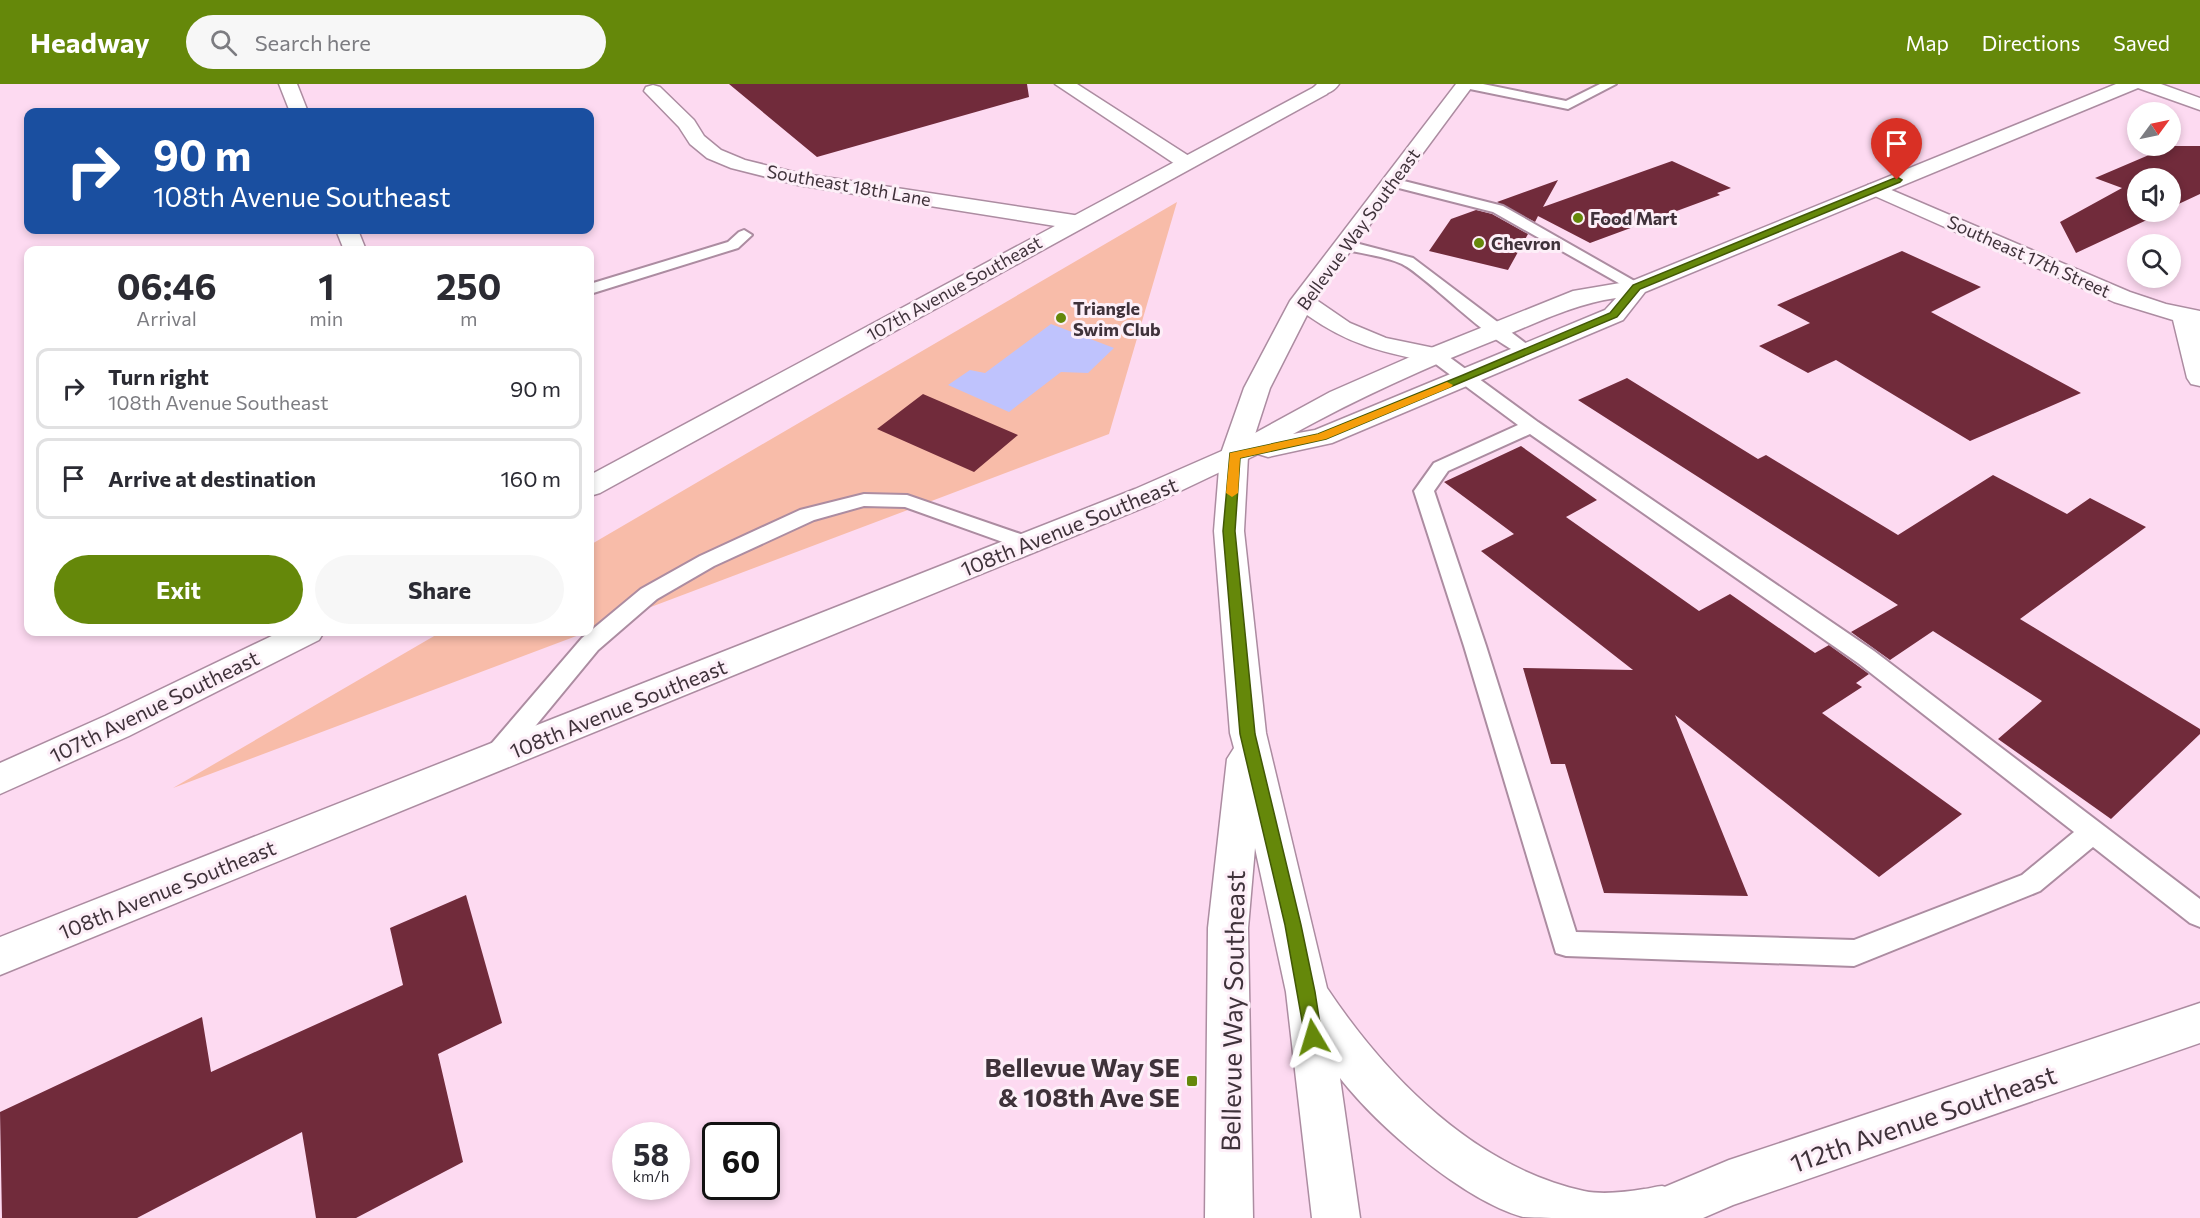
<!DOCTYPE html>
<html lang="en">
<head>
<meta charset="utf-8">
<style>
	:root { --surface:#fff; --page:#f7f7f7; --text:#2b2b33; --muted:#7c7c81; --line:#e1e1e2; --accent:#65880a }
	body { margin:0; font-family:Commissioner,sans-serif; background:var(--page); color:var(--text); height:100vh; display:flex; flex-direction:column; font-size:22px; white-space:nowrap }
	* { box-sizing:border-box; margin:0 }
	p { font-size:20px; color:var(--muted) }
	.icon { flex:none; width:33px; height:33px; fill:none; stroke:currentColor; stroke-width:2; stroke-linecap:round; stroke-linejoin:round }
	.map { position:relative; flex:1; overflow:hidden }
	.side { position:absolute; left:24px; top:162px; width:570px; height:390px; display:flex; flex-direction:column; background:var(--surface); border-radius:12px; box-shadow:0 3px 9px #0003 }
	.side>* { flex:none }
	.banner { position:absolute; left:24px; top:24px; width:570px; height:126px; border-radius:12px; box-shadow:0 3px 9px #0003; background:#1a4fa0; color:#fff; overflow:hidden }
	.needle { width:39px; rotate:57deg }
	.fabs { position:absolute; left:2127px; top:18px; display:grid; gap:12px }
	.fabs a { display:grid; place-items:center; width:54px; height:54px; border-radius:50%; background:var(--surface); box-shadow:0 3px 9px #0003; font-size:30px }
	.speed { position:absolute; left:612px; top:1038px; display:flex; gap:12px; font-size:30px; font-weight:700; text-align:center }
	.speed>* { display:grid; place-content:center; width:78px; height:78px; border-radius:50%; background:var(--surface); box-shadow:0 3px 9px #0003; line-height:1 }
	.speed small { font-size:15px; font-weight:400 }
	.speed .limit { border:3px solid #111; border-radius:9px; background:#fff; color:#111 }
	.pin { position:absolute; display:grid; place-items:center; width:51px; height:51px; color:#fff; margin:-62px -26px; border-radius:50% 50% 50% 0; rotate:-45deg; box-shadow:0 0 6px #0007 }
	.pin .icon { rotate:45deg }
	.me { position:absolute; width:66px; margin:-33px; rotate:353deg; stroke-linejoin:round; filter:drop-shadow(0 0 4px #0008) }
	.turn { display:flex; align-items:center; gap:21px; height:126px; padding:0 30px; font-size:27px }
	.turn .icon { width:78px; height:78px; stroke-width:2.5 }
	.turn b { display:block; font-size:42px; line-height:51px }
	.eta { display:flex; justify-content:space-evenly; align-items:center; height:102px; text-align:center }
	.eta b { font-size:36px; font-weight:700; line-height:42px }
	.action { display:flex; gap:12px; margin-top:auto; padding:12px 30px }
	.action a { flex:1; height:69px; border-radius:36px; background:var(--accent); color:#fff; font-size:24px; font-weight:700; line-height:69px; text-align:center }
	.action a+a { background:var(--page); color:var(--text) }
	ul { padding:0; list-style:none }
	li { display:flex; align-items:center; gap:18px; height:81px; margin:0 12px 9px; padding:0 18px; border:3px solid var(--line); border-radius:12px }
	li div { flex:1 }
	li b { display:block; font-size:22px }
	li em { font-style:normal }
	header { display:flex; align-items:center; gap:36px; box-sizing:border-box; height:84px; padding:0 30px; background:var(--accent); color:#fff }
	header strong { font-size:28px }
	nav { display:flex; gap:33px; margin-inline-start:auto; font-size:21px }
	.search { width:420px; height:54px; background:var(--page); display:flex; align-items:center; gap:15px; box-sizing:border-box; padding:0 21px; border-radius:33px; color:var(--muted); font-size:22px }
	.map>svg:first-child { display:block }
	.green { fill:#f8bca9 }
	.water { fill:#bfc3fd }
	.building { fill:#712b3b }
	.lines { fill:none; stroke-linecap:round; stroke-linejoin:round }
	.lane-casing { stroke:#ac8ca1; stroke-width:4 }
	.street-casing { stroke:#ac8ca1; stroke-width:3 }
	.secondary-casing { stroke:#ac8ca1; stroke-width:3 }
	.primary-casing { stroke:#ac8ca1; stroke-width:3 }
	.lane { fill:#fff; fill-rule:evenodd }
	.street { fill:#fff; fill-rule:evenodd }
	.secondary { fill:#fff; fill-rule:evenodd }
	.primary { fill:#fff; fill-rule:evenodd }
	.route { fill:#65880a; stroke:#425806; stroke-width:1.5 }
	.slow { fill:#f59e0b }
	.poi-dot { fill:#65880a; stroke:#fdeff8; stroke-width:2 }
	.labels { text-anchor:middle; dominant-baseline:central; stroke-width:6; stroke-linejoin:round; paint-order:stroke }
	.far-street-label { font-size:18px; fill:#3f323a; stroke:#fdeff8 }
	.far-poi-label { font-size:18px; font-weight:bold; fill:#3f323a; stroke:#fdeff8; text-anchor:start }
	.street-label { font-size:21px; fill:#3f323a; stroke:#fdeff8 }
	.near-street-label { font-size:26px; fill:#3f323a; stroke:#fdeff8 }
	.near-poi-label { font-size:26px; font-weight:bold; fill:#3f323a; stroke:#fdeff8; text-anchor:end }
</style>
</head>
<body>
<header>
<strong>Headway</strong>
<div class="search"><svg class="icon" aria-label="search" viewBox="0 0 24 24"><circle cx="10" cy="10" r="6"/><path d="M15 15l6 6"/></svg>Search here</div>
<nav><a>Map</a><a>Directions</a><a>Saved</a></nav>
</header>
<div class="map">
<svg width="2200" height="1134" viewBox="0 0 2200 1134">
	<rect width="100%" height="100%" fill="#fddaf1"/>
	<!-- green -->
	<path class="green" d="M1177,118L1109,350L590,546V461Z
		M441,548H587L173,704Z"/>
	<!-- water -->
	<path class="water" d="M1051,240L1114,264L1088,289L1061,288L1009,328L948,301L970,286L985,289Z"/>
	<!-- building -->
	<path class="building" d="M729,0H1027L1029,13L817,73Z
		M2170,62H2200V110L2170,124V94H2138V128H2164L2076,169L2060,138L2122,104L2095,94Z
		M1672,77L1731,104L1717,109L1720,111L1590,159L1538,132L1535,138L1497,118L1558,96L1543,123Z
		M1476,126L1492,130L1528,150L1508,186L1429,167L1451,135Z
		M1902,167L1981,203L1931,228L2081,309L1970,357L1836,276L1808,289L1759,262L1810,239L1777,221Z
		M1627,294L1758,375L1766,371L1898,451L1993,391L2067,430L2090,414L2146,443L2020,535L2200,645V650L2111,735L1998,655L2042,617L1933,547L1890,576L1851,548L1898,521L1578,316Z
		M923,310L1018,351L974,388L877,345Z
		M1521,362L1597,416L1566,433L1699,527L1730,510L1815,569L1829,561L1869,590L1856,599L1862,603L1822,629L1962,730L1879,793L1675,631L1748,812L1604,809L1565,680H1551L1523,584L1633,586L1481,467L1514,450L1444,398Z
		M466,811L502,939L438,970L463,1078L356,1134H316L302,1048L137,1134H2L0,1028L202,933L211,988L403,901L390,844Z"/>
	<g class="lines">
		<!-- lane casing -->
		<g class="lane-casing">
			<path id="lane" d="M1459,0H1483L1566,17L1600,0H1616L1568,25L1465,4Z
				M1392,94L1503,122L1645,203L1643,206H1631L1493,128L1387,101L1385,98Z
				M744,146L752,151L738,164L590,210V200L728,158L739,148Z
				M1344,156L1413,174L1536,267L1533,271C1506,277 1430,194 1402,180C1385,172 1357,169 1339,164L1336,161Z
				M1435,266L1441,267L1538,338L1874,567L2200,815V843L2190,839L2093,763L2040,807L1854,882L1566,872L1556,869L1464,562L1414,407L1434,379L1518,341L1429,275L1426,271L1429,267ZM1530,350L1858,579L2074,748L2022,791L1854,856L1576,848L1486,562L1434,407L1448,387Z
				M864,410L907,411L1035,455L1038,460L1035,465L1028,467L905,423L864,422L814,436L714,482L657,515L598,566L504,680L495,683L486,680L483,673L486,666L582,554L641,505L700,472L800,426Z"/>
		</g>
		<!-- street casing -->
		<g class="street-casing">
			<path id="street" d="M279,0H297L308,28H290Z
				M1055,0H1077L1192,74L1195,78L1192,82H1178Z
				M653,1L660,3L694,36L704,52L721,66L745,76L798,89L1074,131L1082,133L1085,138L1082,143L1074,145L798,101L731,84L707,74L690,60L679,43L644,7L646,3Z
				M1875,99L2130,208L2166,220L2200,227V302L2191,300L2187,294L2173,236L2114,218L1868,109L1864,105L1868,101Z
				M336,146H358L366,166H344Z"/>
		</g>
		<!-- secondary casing -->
		<g class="secondary-casing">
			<path id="secondary" d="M1320,0L1327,2L1329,6L1327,10L600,409L590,412V391Z
				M2116,0H2161L2200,14V26L2138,4L1645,208L1623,236L1332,359L1268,373L1258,370L1155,419L0,891V853L1135,405L1224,366L1330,308L1426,266L1573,207L1632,197ZM1616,214L1605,226L1315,346L1293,350C1360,313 1429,282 1500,254C1538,238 1575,220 1616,214Z
				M280,548H324L319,556L129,652L0,710V679L105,632Z
				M2200,919V959L1733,1121L1703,1134H1624L1631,1117L1729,1076Z"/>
		</g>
		<!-- primary casing -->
		<g class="primary-casing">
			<path id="primary" d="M1317,0H1339C1333,9 1323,12 1313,10L1311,6Z
				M1456,0H1474L1315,215L1350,239L1386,254L1444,266L1448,271L1444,276L1435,279C1383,268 1351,262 1307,231L1270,304L1248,372L1244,447L1266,649L1327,904C1387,994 1475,1083 1584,1107C1603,1111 1625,1108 1644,1105C1649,1105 1656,1102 1662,1102C1667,1103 1674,1107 1679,1109L1686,1126L1682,1134C1644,1134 1606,1134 1568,1134C1555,1134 1536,1134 1523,1133C1463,1116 1378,1043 1340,994L1360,1134H1312L1286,908L1255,764L1248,844L1253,1134H1205L1208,844L1227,675L1234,664L1230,649L1214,447L1220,372L1244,304L1290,217Z"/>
		</g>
		<!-- lane -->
		<use href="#lane" class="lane"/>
		<!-- street -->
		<use href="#street" class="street"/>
		<!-- secondary -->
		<use href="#secondary" class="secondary"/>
		<!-- primary -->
		<use href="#primary" class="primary"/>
	</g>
	<!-- route -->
	<path class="route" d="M1897,93L1902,96L1900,98L1640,205L1617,233L1326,355L1240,374L1235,447L1255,650L1301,841L1315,908L1322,953L1319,959L1313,962L1306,959L1285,841L1240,650L1223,447L1230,369L1318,350L1463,291L1610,229L1633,201Z"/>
	<!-- slow -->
	<path class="slow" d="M1447,298L1453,301L1451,303L1326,355L1240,374L1238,409L1232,413L1226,409L1230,369L1318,350Z"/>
	<!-- markers -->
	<g class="poi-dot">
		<circle cx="1578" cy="134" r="6"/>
		<circle cx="1479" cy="159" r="6"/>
		<circle cx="1061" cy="234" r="6"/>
		<rect x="1186" y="991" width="12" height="12" rx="3"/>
	</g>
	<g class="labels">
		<!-- far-street labels -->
		<g class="far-street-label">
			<text transform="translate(849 101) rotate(10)">Southeast 18th Lane</text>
			<text transform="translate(1358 145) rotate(-54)">Bellevue Way Southeast</text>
			<text transform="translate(2029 172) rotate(24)">Southeast 17th Street</text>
			<text transform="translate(954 204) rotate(-29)">107th Avenue Southeast</text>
		</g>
		<!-- far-poi labels -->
		<g class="far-poi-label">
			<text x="1590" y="134">Food Mart</text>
			<text x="1491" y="159">Chevron</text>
			<text x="1073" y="224">Triangle<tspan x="1073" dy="21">Swim Club</tspan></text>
		</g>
		<!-- street labels -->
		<g class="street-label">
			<text transform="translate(1069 442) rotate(-22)">108th Avenue Southeast</text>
			<text transform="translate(154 622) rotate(-26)">107th Avenue Southeast</text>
			<text transform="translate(618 624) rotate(-22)">108th Avenue Southeast</text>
			<text transform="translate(167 805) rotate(-22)">108th Avenue Southeast</text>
		</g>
		<!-- near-street labels -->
		<g class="near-street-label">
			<text transform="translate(1232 927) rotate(-89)">Bellevue Way Southeast</text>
			<text transform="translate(1923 1034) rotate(-19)">112th Avenue Southeast</text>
		</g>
		<!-- near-poi labels -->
		<g class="near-poi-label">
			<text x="1180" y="982">Bellevue Way SE<tspan x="1180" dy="30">&amp; 108th Ave SE</tspan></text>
		</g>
	</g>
</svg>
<div class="fabs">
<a><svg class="needle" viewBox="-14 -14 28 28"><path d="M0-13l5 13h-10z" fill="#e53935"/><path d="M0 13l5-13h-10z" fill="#7c7c81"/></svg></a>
<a><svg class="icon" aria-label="sound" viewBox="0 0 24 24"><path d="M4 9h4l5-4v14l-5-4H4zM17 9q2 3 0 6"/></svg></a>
<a><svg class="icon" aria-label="search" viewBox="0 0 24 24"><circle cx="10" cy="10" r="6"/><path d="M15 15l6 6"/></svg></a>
</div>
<div class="speed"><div>58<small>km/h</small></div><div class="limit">60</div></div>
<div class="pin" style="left:1897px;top:96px;background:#d93025"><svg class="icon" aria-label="arrive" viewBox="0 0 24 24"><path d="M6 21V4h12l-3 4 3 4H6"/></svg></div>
<svg class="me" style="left:1313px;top:953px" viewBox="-20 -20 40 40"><path d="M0-17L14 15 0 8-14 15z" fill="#65880a" stroke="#fff" stroke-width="4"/></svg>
<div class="banner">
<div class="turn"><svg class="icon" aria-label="right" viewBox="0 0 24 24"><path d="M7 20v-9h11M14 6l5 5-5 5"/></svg><div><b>90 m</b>108th Avenue Southeast</div></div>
</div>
<section class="side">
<div class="eta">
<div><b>06:46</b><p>Arrival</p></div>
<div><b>1</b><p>min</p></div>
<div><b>250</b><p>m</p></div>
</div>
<ul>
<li><svg class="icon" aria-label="right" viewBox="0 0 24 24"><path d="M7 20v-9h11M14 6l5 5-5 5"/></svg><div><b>Turn right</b><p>108th Avenue Southeast</p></div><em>90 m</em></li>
<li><svg class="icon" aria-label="arrive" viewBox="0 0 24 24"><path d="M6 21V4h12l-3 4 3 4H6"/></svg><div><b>Arrive at destination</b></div><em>160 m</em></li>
</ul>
<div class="action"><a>Exit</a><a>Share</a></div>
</section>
</div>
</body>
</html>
